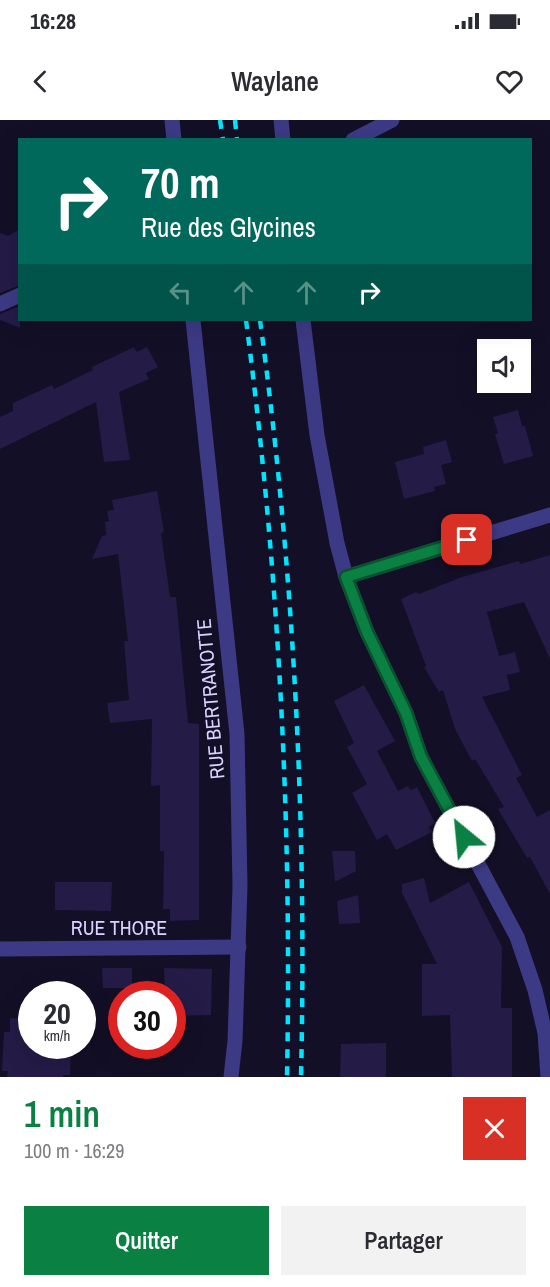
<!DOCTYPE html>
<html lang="fr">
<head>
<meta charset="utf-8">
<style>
	:root { --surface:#fff; --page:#f2f2f3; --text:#2b2b33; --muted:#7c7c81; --accent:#0b8043 }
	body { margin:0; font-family:"Archivo Narrow",sans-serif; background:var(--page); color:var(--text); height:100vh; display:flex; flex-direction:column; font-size:22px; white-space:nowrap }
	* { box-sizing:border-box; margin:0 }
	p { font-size:20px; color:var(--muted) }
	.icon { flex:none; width:33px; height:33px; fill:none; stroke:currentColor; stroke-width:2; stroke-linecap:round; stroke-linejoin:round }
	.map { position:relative; height:957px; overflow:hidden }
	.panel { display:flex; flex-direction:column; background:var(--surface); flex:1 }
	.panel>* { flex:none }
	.banner { position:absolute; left:18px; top:18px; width:514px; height:183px; border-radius:0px; box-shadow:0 6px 24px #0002; background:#00695c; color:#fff; overflow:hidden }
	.fabs { position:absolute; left:477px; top:219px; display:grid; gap:12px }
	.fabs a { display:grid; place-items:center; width:54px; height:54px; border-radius:0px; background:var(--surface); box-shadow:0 6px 24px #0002; font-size:30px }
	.speed { position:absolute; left:18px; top:861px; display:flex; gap:12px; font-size:30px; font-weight:700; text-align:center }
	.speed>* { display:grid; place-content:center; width:78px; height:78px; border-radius:50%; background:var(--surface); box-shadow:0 6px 24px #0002; line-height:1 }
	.speed small { font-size:15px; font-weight:400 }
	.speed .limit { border:9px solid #d22; background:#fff; color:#111 }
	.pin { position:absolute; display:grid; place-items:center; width:51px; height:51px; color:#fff; margin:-26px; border-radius:12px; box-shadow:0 3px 9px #0006 }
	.me { position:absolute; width:66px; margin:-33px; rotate:332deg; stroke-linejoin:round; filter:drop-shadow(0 0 4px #0008) }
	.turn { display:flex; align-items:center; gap:21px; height:126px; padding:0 24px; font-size:27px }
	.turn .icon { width:78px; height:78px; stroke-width:2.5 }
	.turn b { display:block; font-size:42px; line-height:51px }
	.lanes { display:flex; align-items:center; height:57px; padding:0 24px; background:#0003; justify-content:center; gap:30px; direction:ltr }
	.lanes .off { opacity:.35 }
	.round { display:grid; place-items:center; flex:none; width:63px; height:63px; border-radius:0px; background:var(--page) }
	.head { display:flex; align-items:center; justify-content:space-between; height:102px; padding:0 24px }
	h1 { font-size:36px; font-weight:600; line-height:45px; color:var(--accent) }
	.action { display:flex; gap:12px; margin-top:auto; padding:12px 24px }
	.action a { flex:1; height:69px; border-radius:0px; background:var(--accent); color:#fff; font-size:24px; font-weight:600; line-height:69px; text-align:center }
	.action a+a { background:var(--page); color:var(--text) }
	.status { display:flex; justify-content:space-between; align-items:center; height:42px; padding:0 30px; background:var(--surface); direction:ltr }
	.status svg { height:16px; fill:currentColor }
	header { display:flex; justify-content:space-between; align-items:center; height:78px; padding:0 24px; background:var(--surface); font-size:27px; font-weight:600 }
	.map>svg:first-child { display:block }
	.building { fill:#241b47 }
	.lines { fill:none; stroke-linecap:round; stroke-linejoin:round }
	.minor { stroke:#3d3a85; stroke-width:15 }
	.tertiary { stroke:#3d3a85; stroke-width:15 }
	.rail { stroke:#00e5ff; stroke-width:4.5; stroke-dasharray:9 8; stroke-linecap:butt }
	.route-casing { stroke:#07532c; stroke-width:15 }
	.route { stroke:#0b8043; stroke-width:10 }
	.labels { text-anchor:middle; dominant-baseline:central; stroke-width:4.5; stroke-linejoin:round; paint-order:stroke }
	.street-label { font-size:20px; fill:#d9d4ff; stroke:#130f26 }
</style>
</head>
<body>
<div class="status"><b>16:28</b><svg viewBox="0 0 49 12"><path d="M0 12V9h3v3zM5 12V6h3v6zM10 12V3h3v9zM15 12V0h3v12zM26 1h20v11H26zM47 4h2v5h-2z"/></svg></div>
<header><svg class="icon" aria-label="back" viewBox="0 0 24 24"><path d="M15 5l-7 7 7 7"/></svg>Waylane<svg class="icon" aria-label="heart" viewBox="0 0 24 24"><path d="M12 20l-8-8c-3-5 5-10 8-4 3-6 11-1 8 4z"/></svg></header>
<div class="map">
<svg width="550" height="957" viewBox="0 0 550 957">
	<rect width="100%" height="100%" fill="#130f26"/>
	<!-- building -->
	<path class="building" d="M20,109V165L0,173V113L8,116Z
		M20,186V208L0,200V194Z
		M134,227L137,232L147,227L158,247L146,253L149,259L119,272L130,340L104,342L96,282L0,329V297L13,291V283L52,265L54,269L93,250L92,247Z
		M518,290L522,306H525L533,336L504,344L495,314L498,313L493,297Z
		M446,320L452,342L441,345L446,364L434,367L435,371L404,379L395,342L424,334L423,327Z
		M157,371L164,412L161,413L170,477H176L188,603L199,604V800L170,801V789H163L164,731H160V665L151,666L152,599L110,603L107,583L129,580L124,521H128L118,434L92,439L102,416L106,415L105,402L109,401L107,391L114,390L112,380Z
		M550,435V539L524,482L487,492L499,536L515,532L520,552L507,555L510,570L482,577L522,655L516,658L537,697L550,690V774L530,737L527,738L498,689L504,687L475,639L472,641L455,609L443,570L439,572L424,547L426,546L401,479L416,472L419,474L462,457L519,441L520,444Z
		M364,565L395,621L377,631L398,671L408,666L411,670L417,667L435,703L429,707L432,712L396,730L387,714L377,720L352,673L367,664L347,627L354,623L334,581Z
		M332,731H355L356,751L335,762Z
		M424,758L430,783L469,762L502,827L501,888H512V957H452L450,895L422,896V844H437L402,773V764Z
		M55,762H112L111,791L55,790Z
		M358,775L360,803L339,804L337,781Z
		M102,848H132V868H103Z
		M164,848L212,849L211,895L172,896V874H165Z
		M10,898L32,899V926H71L70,955H63V957H7L8,951H2L4,912H10Z
		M386,923V957H340L341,924Z"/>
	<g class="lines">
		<!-- minor -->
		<path class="minor" d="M281,0L283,20
			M353,20L392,0
			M0,184L20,175
			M303,200L317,315L337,423L346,457L367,512L406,593L421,637L517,817L535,870L545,913L548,957
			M346,457L550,395
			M0,829L239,827"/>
		<!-- tertiary -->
		<path class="tertiary" d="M172,0L174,20
			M193,200L237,614L240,766L235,921L231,957"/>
		<!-- rail -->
		<path class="rail" d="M220,0L223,20
			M235,0L237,20
			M246,200C279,451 292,704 287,957
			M260,200C294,450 307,704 301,957"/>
	</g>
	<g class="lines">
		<!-- route casing -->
		<g class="route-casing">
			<path id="route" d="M464,717L421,637L406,593L367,512L346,457L467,420"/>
		</g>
		<!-- route -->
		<use href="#route" class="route"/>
	</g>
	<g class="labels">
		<!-- street labels -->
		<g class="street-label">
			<text transform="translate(210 579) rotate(-95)">RUE BERTRANOTTE</text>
			<text x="119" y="807">RUE THORE</text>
		</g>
	</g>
</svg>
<div class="fabs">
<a><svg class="icon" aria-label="sound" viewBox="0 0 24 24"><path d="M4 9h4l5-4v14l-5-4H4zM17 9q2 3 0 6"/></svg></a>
</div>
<div class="speed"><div>20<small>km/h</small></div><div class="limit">30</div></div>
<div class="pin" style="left:467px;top:420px;background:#d93025"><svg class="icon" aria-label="arrive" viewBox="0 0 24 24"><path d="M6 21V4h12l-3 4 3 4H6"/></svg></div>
<svg class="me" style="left:464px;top:717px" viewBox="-20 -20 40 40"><circle r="19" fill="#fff"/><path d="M0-13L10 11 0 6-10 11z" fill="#0b8043"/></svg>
<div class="banner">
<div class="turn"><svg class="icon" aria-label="right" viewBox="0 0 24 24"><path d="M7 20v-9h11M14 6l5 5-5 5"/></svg><div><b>70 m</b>Rue des Glycines</div></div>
<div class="lanes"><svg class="icon off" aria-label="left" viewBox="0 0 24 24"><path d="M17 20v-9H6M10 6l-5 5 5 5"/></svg><svg class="icon off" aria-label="ahead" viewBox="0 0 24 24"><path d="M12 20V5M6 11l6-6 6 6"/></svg><svg class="icon off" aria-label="ahead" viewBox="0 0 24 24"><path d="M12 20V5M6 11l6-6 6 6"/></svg><svg class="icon" aria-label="right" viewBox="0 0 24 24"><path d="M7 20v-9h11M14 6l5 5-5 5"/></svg></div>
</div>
</div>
<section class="panel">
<div class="head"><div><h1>1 min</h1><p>100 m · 16:29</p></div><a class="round" style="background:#d93025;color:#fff"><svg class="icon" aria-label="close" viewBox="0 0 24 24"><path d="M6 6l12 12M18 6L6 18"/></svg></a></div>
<div class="action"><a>Quitter</a><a>Partager</a></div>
</section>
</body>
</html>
